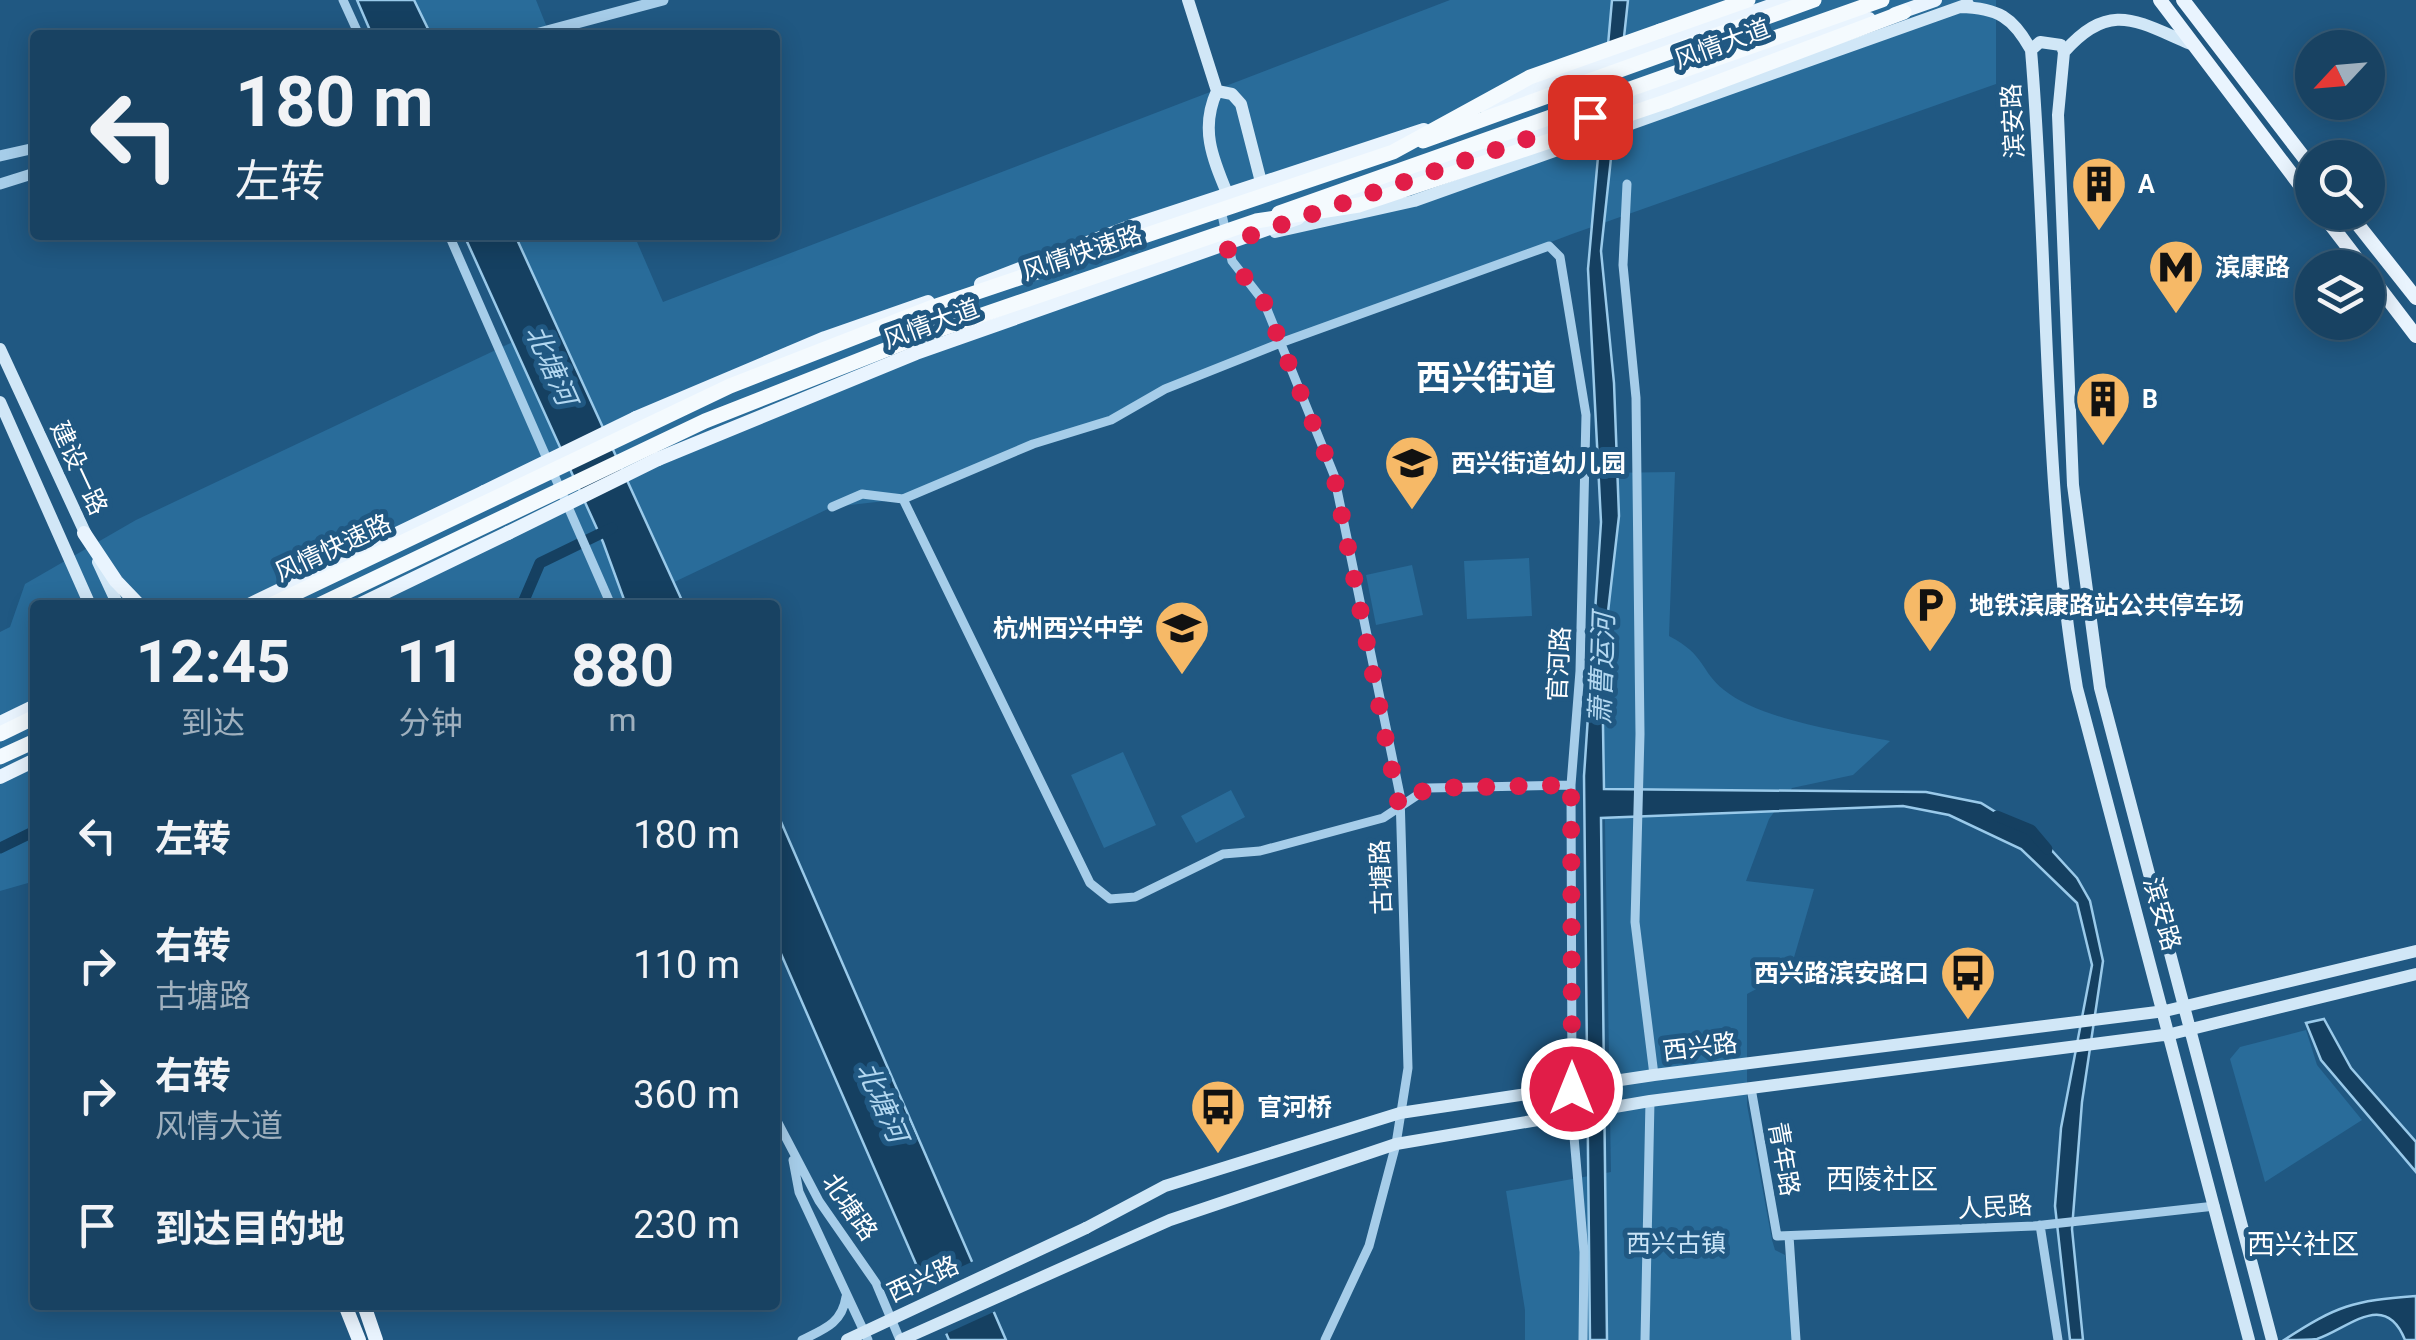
<!DOCTYPE html>
<html lang="zh">
<head>
<meta charset="utf-8">
<style>
	:root { --surface:#184262; --page:#254d6b; --text:#f1f3f6; --muted:#9fb0be; --line:#365b77 }
	body { margin:0; font-family:Roboto,"Noto Sans SC",sans-serif; background:var(--page); color:var(--text); height:100vh; display:flex; flex-direction:column; font-size:38px; white-space:nowrap }
	* { box-sizing:border-box; margin:0 }
	p { font-size:32px; color:var(--muted) }
	.icon { flex:none; width:55px; height:55px; fill:none; stroke:currentColor; stroke-width:2; stroke-linecap:round; stroke-linejoin:round }
	.map { position:relative; flex:1; overflow:hidden }
	.sheet { position:absolute; left:30px; top:600px; width:750px; height:710px; display:flex; flex-direction:column; background:var(--surface); border-radius:10px; box-shadow:0 5px 25px #0003,0 0 0 2px var(--line) }
	.sheet>* { flex:none }
	.banner { position:absolute; left:30px; top:30px; width:750px; height:210px; border-radius:10px; box-shadow:0 5px 25px #0003,0 0 0 2px var(--line); background:#184262; color:var(--text); overflow:hidden }
	.needle { width:65px; rotate:244deg }
	.fabs { position:absolute; left:2295px; top:30px; display:grid; gap:20px }
	.fabs a { display:grid; place-items:center; width:90px; height:90px; border-radius:50%; background:var(--surface); box-shadow:0 5px 25px #0003,0 0 0 2px var(--line); font-size:50px }
	.pin { position:absolute; display:grid; place-items:center; width:85px; height:85px; color:#fff; margin:-42px; border-radius:20px; box-shadow:0 5px 15px #0006 }
	.me { position:absolute; width:110px; margin:-55px; rotate:0deg; stroke-linejoin:round; filter:drop-shadow(0 0 8px #0008) }
	.turn { display:flex; align-items:center; gap:35px; height:210px; padding:0 40px; font-size:45px }
	.turn .icon { width:130px; height:130px; stroke-width:2.5 }
	.turn b { display:block; font-size:70px; line-height:85px }
	.eta { display:flex; justify-content:space-evenly; align-items:center; height:170px; text-align:center }
	.eta b { font-size:60px; font-weight:700; line-height:70px }
	ul { padding:0; list-style:none }
	li { display:flex; align-items:center; gap:30px; height:130px; padding:0 40px }
	li div { flex:1 }
	li b { display:block; font-size:38px }
	li em { font-style:normal }
	.map>svg:first-child { display:block }
	.green { fill:#296c9a }
	.water { fill:#154061; stroke:#9acaea; stroke-width:2.5 }
	.pier { fill:#205882 }
	.lines { fill:none; stroke-linecap:round; stroke-linejoin:round }
	.canal { stroke:#154061; stroke-width:11 }
	.minor { stroke:#a6cde9; stroke-width:9 }
	.tertiary { stroke:#a6cde9; stroke-width:11 }
	.secondary { stroke:#d1e7f7; stroke-width:12 }
	.primary { stroke:#e9f4fe; stroke-width:14 }
	.trunk { stroke:#f4fafe; stroke-width:15 }
	.secondary-bridge { stroke:#d1e7f7; stroke-width:12 }
	.primary-bridge { stroke:#e9f4fe; stroke-width:14 }
	.trunk-bridge { stroke:#f4fafe; stroke-width:15 }
	.route { stroke:#e11d48; stroke-width:18; stroke-dasharray:0 32.4 }
	.labels { text-anchor:middle; dominant-baseline:central; stroke-width:10; stroke-linejoin:round; paint-order:stroke }
	.street-label { font-size:25px; fill:#fff; stroke:#205882 }
	.poi-label { font-size:25px; font-weight:bold; fill:#fff; stroke:#205882; text-anchor:start }
	.park-label { font-size:25px; fill:#cae4f7; stroke:#205882 }
	.water-label { font-size:28px; font-style:italic; fill:#b2d7f0; stroke:#205882 }
	.neighbourhood-label { font-size:28px; fill:#fff; stroke:#205882 }
	.district-label { font-size:35px; font-weight:bold; fill:#fff; stroke:#205882 }
</style>
</head>
<body>
<div class="map">
<svg width="2416" height="1340" viewBox="0 0 2416 1340">
	<rect width="100%" height="100%" fill="#205882"/>
	<!-- green -->
	<path class="green" d="M414,0H536L550,35H431Z
		M1450,0H1996V84L1572,234L1165,389L1111,420L1033,444L903,499L832,507L626,605H35V881L0,891V632L10,627L25,584L136,520L555,322L515,235H634L663,302Z
		M1675,472L1669,636C1706,655 1700,671 1724,690C1761,720 1844,732 1890,741L1853,775L1792,788L1769,819L1746,881L1814,889L1790,971L1747,994V1105L1772,1240L1775,1250L1785,1255L1796,1340H1525V1310L1506,1191L1611,1172L1599,473Z
		M1529,558L1532,616L1467,619L1464,561Z
		M1412,565L1423,615L1376,625L1366,575Z
		M1123,752L1156,825L1104,848L1071,775Z
		M1231,790L1245,817L1196,843L1181,816Z
		M2306,1030L2317,1065L2362,1120L2265,1182L2230,1059L2240,1047Z"/>
	<!-- water -->
	<path class="water" d="M357,0H414L431,35H372Z
		M1612,0H1628L1601,251L1614,383L1619,516L1602,664L1604,789L1926,792L1981,803L2044,842L2077,878L2090,901L2103,961L2082,1102L2072,1229L2083,1340H2070L2055,1206L2061,1128L2092,965L2077,903L2021,849L1949,815L1903,806L1601,818L1607,1340H1590L1584,776L1601,522L1588,269Z
		M464,235H515L684,605H626L603,542Z
		M775,808L1006,1340H949L775,940Z
		M2324,1019L2351,1068L2416,1142V1172L2321,1060L2306,1023Z
		M2416,1296V1340H2405C2385,1289 2348,1329 2317,1339C2308,1340 2294,1340 2284,1340C2338,1305 2352,1301 2416,1296Z"/>
	<!-- pier -->
	<path class="pier" d="M976,1260L998,1310L941,1336L919,1286Z"/>
	<g class="lines">
		<!-- canal -->
		<path class="canal" d="M522,605L540,563L612,528
			M1997,816L2031,830L2047,849
			M0,848L35,831"/>
		<!-- minor -->
		<path class="minor" d="M343,0L359,35
			M1627,184L1623,265L1636,398L1640,734L1635,922L1654,1075
			M1221,210L1232,261L1264,302L1334,475L1400,795L1408,1068L1396,1144L1369,1246L1325,1340
			M449,235L611,605
			M903,499L1033,444L1111,420L1165,389L1283,342L1549,246L1560,257L1586,415L1580,671L1571,785L1572,1089
			M832,507L862,494L903,499L1090,883L1110,899L1135,897L1223,854L1260,851L1383,818L1428,788L1571,785
			M1751,1088L1777,1236L2034,1226L2215,1206
			M1572,1114L1584,1252L1583,1340
			M775,1117L819,1201L876,1283L900,1340
			M793,1160L799,1192L868,1340
			M2040,1225L2058,1340
			M1789,1236L1796,1340
			M802,1340C825,1329 842,1323 846,1297
			M1645,1340L1650,1101"/>
		<!-- tertiary -->
		<path class="tertiary" d="M532,35L663,0
			M0,156L35,148
			M0,184L35,173"/>
		<!-- secondary -->
		<path class="secondary" d="M1188,0L1217,91
			M1960,7C1998,8 2013,17 2031,50C2049,263 2042,476 2077,688L2249,1340
			M2031,50L2040,42L2061,45L2064,52L2058,115L2073,485L2100,688L2272,1340
			M2064,52C2110,0 2136,21 2191,44
			M1227,193C1212,157 1200,128 1217,91L1232,94L1241,104L1261,182
			M1275,232L1414,201L1968,4
			M0,349L88,539
			M0,402L90,605
			M98,562L118,605
			M1086,1228L1165,1186L1400,1113L1654,1075L2165,1011L2416,951
			M901,1340L1170,1220L1396,1144L1650,1101L2171,1034L2416,974"/>
		<!-- primary -->
		<path class="primary" d="M2160,0L2312,201
			M2183,0L2312,168
			M1895,14L1935,0
			M1486,107L1787,0
			M1332,204L1590,117L1828,28L1869,19
			M2321,212L2364,268
			M2348,212L2416,298
			M2368,273L2416,336
			M981,284L1129,227L1424,130
			M636,418L825,338L928,302
			M658,459L916,353L1298,218
			M84,533L116,581L139,605
			M249,605L484,492
			M359,605L508,533
			M0,723L35,706
			M0,777L35,760
			M345,1305L359,1340
			M364,1305L376,1340"/>
		<!-- trunk -->
		<path class="trunk" d="M1660,31L1748,0
			M1668,101L1904,12
			M1423,141L1814,0
			M1279,213L1882,0
			M0,734L35,717
			M0,757L35,741"/>
		<!-- secondary-bridge -->
		<path class="secondary-bridge" d="M847,1340L1086,1228"/>
		<!-- primary-bridge -->
		<path class="primary-bridge" d="M484,492L636,418
			M508,533L658,459"/>
		<!-- trunk-bridge -->
		<path class="trunk-bridge" d="M271,605L730,386L933,307L1393,152L1530,77L1660,31
			M319,605L705,421L918,337L1256,221L1359,205L1668,101"/>
	</g>
	<g class="lines">
		<!-- route -->
		<path class="route" d="M1572,1089L1571,785L1428,788L1399,806L1334,476L1264,302L1232,261L1226,244L1590,117"/>
	</g>
	<!-- icons -->
	<defs>
		<g id="building-pin" transform="scale(2.875)"><path d="M0 17L-7.5 6A9.5 9.5 0 1 1 7.5 6Z" fill="#f6b967" stroke="#205882"/><path d="M-4-6H4V6H1V3H-1V6H-4ZM-2.5-4.3h1.7v1.8h-1.7ZM.8-4.3h1.7v1.8H.8ZM-2.5-1h1.7V.8h-1.7ZM.8-1h1.7V.8H.8Z" fill="#111"/></g>
		<g id="metro-pin" transform="scale(2.875)"><path d="M0 17L-7.5 6A9.5 9.5 0 1 1 7.5 6Z" fill="#f6b967" stroke="#205882"/><path d="M-5.5 5V-5H-3L0 0L3-5H5.5V5H3V-.5L0 4L-3-.5V5Z" fill="#111"/></g>
		<g id="school-pin" transform="scale(2.875)"><path d="M0 17L-7.5 6A9.5 9.5 0 1 1 7.5 6Z" fill="#f6b967" stroke="#205882"/><path d="M0-5L7-2L0 1L-7-2ZM-4 1L0 2.5L4 1V4Q0 6-4 4Z" fill="#111"/></g>
		<g id="parking-pin" transform="scale(2.875)"><path d="M0 17L-7.5 6A9.5 9.5 0 1 1 7.5 6Z" fill="#f6b967" stroke="#205882"/><path d="M-3.5-5.5H1a3.5 3.5 0 0 1 0 7H-1V5.5H-3.5ZM-1-3.4V-.6H.8a1.4 1.4 0 0 0 0-2.8Z" fill="#111"/></g>
		<g id="bus-pin" transform="scale(2.875)"><path d="M0 17L-7.5 6A9.5 9.5 0 1 1 7.5 6Z" fill="#f6b967" stroke="#205882"/><path d="M-5-6H5V4H4V6H2V4H-2V6H-4V4H-5ZM-3.5-4V0h7V-4ZM-3.5 1.2v1.5H-2V1.2ZM2 1.2v1.5H3.5V1.2Z" fill="#111"/></g>
	</defs>
	<g fill-rule="evenodd">
		<use href="#building-pin" x="2099" y="184"/>
		<use href="#metro-pin" x="2176" y="267"/>
		<use href="#building-pin" x="2103" y="399"/>
		<use href="#school-pin" x="1412" y="463"/>
		<use href="#parking-pin" x="1930" y="605"/>
		<use href="#school-pin" x="1182" y="628"/>
		<use href="#bus-pin" x="1968" y="973"/>
		<use href="#bus-pin" x="1218" y="1107"/>
	</g>
	<g class="labels">
		<!-- street labels -->
		<g class="street-label">
			<text transform="translate(1722 44) rotate(-20)">风情大道</text>
			<text transform="translate(2013 121) rotate(-93)">滨安路</text>
			<text transform="translate(1082 253) rotate(-18)">风情快速路</text>
			<text transform="translate(931 324) rotate(-20)">风情大道</text>
			<text transform="translate(79 468) rotate(65)">建设一路</text>
			<text transform="translate(333 548) rotate(-25)">风情快速路</text>
			<text transform="translate(1559 664) rotate(-87)">官河路</text>
			<text transform="translate(1381 877) rotate(-92)">古塘路</text>
			<text transform="translate(2162 914) rotate(74)">滨安路</text>
			<text transform="translate(1700 1047) rotate(-7)">西兴路</text>
			<text transform="translate(1784 1159) rotate(80)">青年路</text>
			<text transform="translate(850 1207) rotate(55)">北塘路</text>
			<text transform="translate(1995 1207) rotate(-3)">人民路</text>
			<text transform="translate(923 1279) rotate(-25)">西兴路</text>
		</g>
		<!-- poi labels -->
		<g class="poi-label">
			<text x="2138" y="184">A</text>
			<text x="2215" y="267">滨康路</text>
			<text x="2142" y="399">B</text>
			<text x="1451" y="463">西兴街道幼儿园</text>
			<text x="1969" y="605">地铁滨康路站公共停车场</text>
			<text x="1143" y="628" text-anchor="end">杭州西兴中学</text>
			<text x="1929" y="973" text-anchor="end">西兴路滨安路口</text>
			<text x="1257" y="1107">官河桥</text>
		</g>
		<!-- park labels -->
		<g class="park-label">
			<text x="1676" y="1243">西兴古镇</text>
		</g>
		<!-- water labels -->
		<g class="water-label">
			<text transform="translate(551 365) rotate(66)">北塘河</text>
			<text transform="translate(1602 669) rotate(-88)">萧曹运河</text>
			<text transform="translate(882 1102) rotate(66)">北塘河</text>
		</g>
		<!-- neighbourhood labels -->
		<g class="neighbourhood-label">
			<text x="1882" y="1179">西陵社区</text>
			<text x="2303" y="1244">西兴社区</text>
		</g>
		<!-- district labels -->
		<g class="district-label">
			<text x="1486" y="378">西兴街道</text>
		</g>
	</g>
</svg>
<div class="fabs">
<a><svg class="needle" viewBox="-14 -14 28 28"><path d="M0-13l5 13h-10z" fill="#e53935"/><path d="M0 13l5-13h-10z" fill="#9fb0be"/></svg></a>
<a><svg class="icon" aria-label="search" viewBox="0 0 24 24"><circle cx="10" cy="10" r="6"/><path d="M15 15l6 6"/></svg></a>
<a><svg class="icon" aria-label="layers" viewBox="0 0 24 24"><path d="M12 4l9 5-9 5-9-5zM3 14l9 5 9-5"/></svg></a>
</div>
<div class="pin" style="left:1590px;top:117px;background:#d93025"><svg class="icon" aria-label="arrive" viewBox="0 0 24 24"><path d="M6 21V4h12l-3 4 3 4H6"/></svg></div>
<svg class="me" style="left:1572px;top:1089px" viewBox="-20 -20 40 40"><circle r="17" fill="#e11d48" stroke="#fff" stroke-width="3"/><path d="M0-11L8 9 0 5-8 9z" fill="#fff"/></svg>
<div class="banner">
<div class="turn"><svg class="icon" aria-label="left" viewBox="0 0 24 24"><path d="M17 20v-9H6M10 6l-5 5 5 5"/></svg><div><b>180 m</b>左转</div></div>
</div>
<section class="sheet">
<div class="eta">
<div><b>12:45</b><p>到达</p></div>
<div><b>11</b><p>分钟</p></div>
<div><b>880</b><p>m</p></div>
</div>
<ul>
<li><svg class="icon" aria-label="left" viewBox="0 0 24 24"><path d="M17 20v-9H6M10 6l-5 5 5 5"/></svg><div><b>左转</b></div><em>180 m</em></li>
<li><svg class="icon" aria-label="right" viewBox="0 0 24 24"><path d="M7 20v-9h11M14 6l5 5-5 5"/></svg><div><b>右转</b><p>古塘路</p></div><em>110 m</em></li>
<li><svg class="icon" aria-label="right" viewBox="0 0 24 24"><path d="M7 20v-9h11M14 6l5 5-5 5"/></svg><div><b>右转</b><p>风情大道</p></div><em>360 m</em></li>
<li><svg class="icon" aria-label="arrive" viewBox="0 0 24 24"><path d="M6 21V4h12l-3 4 3 4H6"/></svg><div><b>到达目的地</b></div><em>230 m</em></li>
</ul>
</section>
</div>
</body>
</html>
